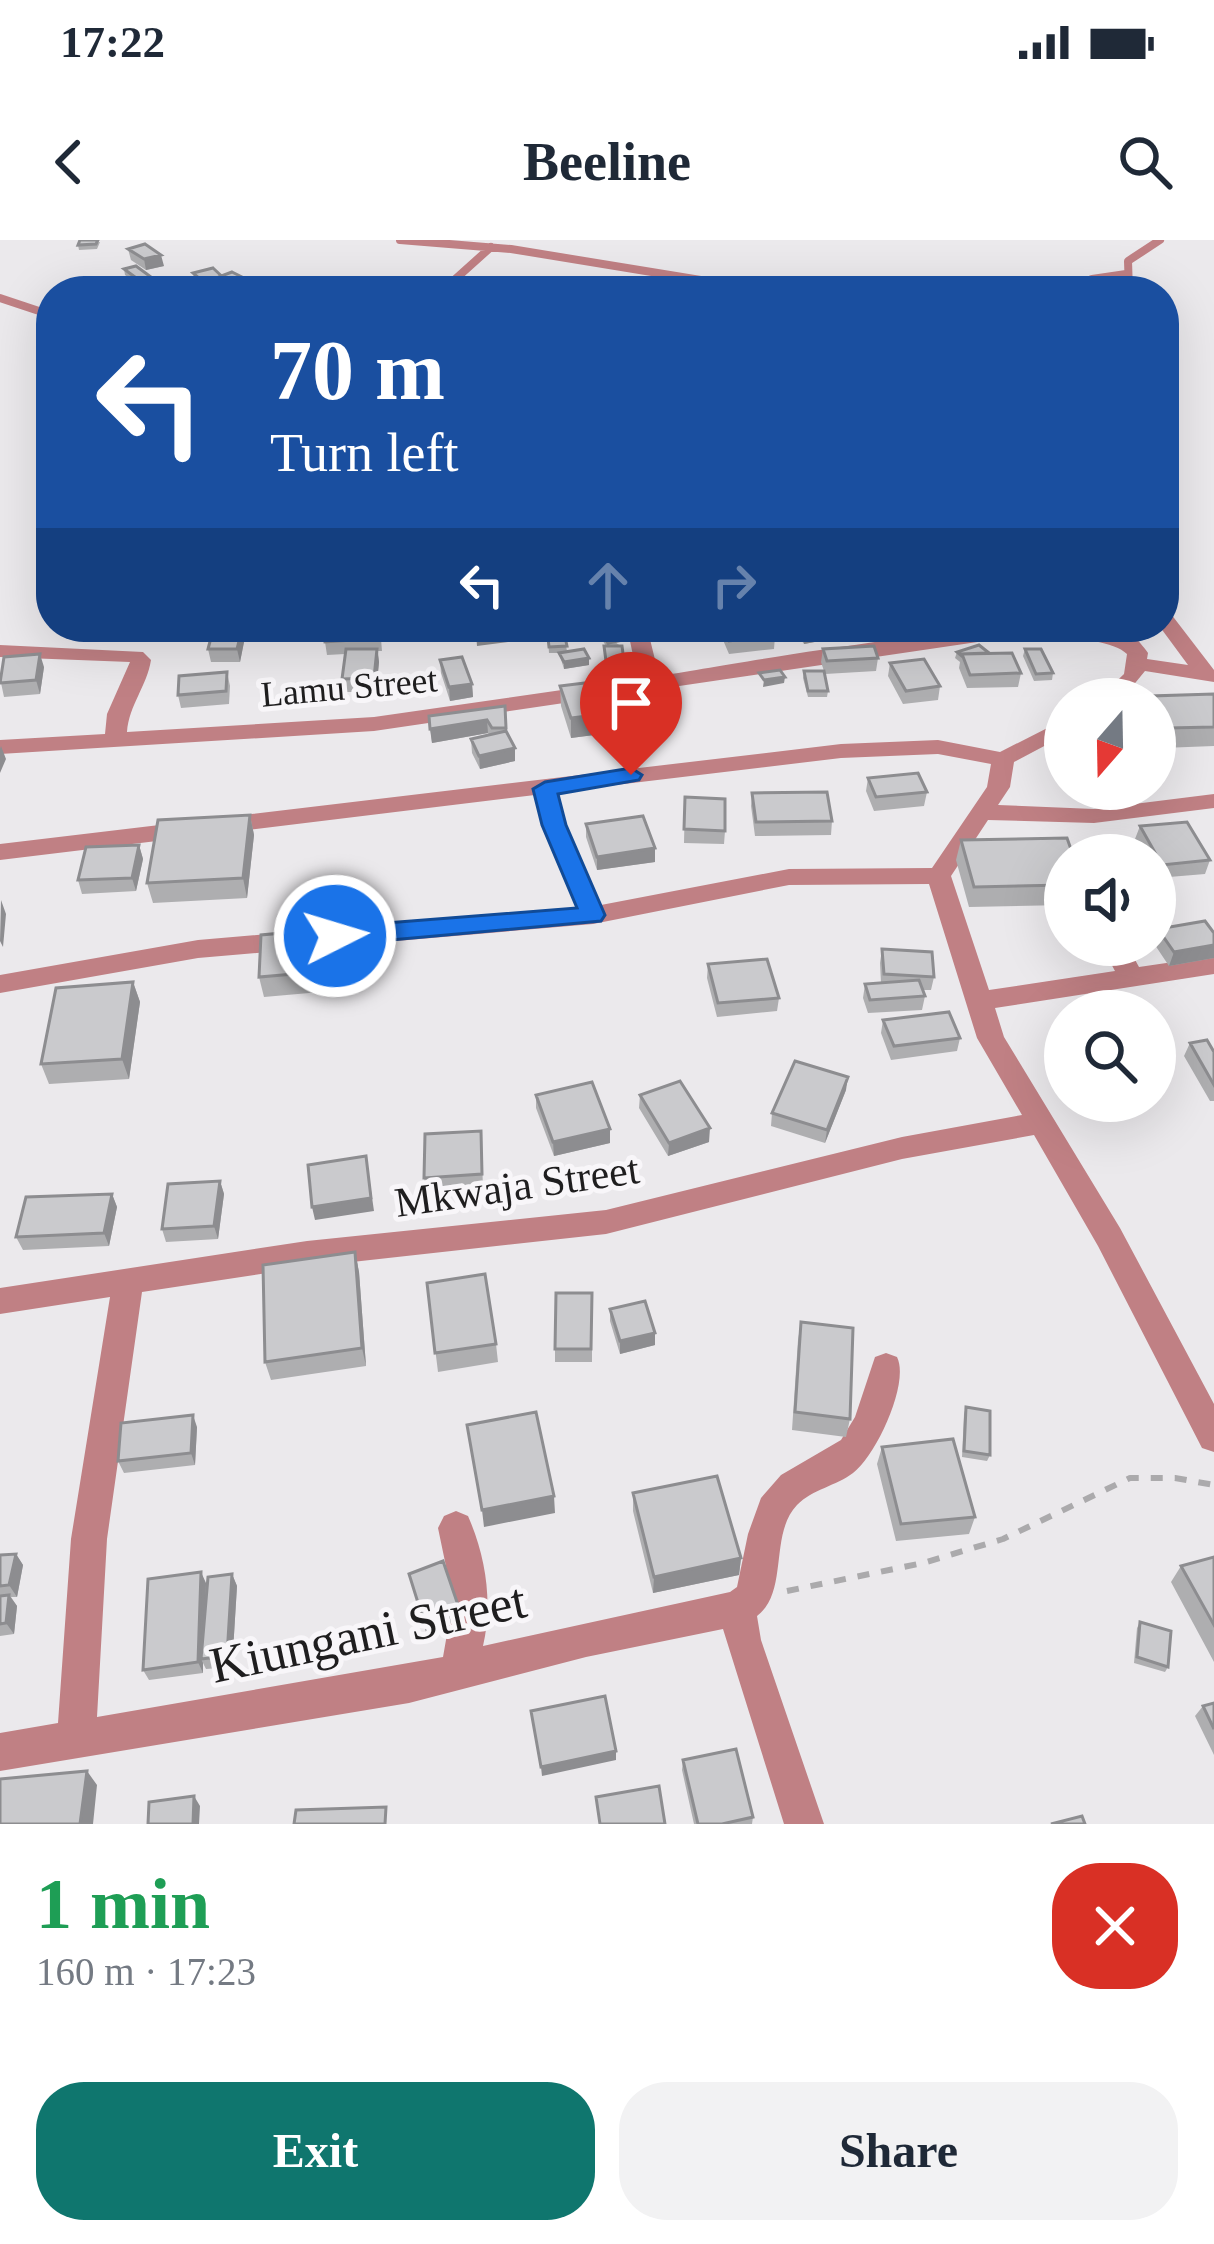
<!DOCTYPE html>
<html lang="en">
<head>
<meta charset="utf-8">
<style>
	:root { --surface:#fff; --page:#f2f2f3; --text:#1f2937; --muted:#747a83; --accent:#0f766e }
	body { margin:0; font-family:Georgia,serif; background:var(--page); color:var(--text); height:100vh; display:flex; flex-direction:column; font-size:45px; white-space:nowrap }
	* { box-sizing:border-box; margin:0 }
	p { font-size:39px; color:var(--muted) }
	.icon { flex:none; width:66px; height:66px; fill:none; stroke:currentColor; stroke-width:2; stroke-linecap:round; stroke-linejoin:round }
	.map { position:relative; height:1584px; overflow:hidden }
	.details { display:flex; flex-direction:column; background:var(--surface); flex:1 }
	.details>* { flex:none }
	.hud { position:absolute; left:36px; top:36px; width:1143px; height:366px; border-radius:48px; box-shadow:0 12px 48px #0002; background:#1a4fa0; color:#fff; overflow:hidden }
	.needle { width:78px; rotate:200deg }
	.tools { position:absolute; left:1044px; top:438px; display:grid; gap:24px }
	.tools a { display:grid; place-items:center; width:132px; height:132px; border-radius:50%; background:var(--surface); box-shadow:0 12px 48px #0002; font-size:60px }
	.pin { position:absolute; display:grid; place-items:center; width:102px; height:102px; color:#fff; margin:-123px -51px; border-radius:50% 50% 50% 0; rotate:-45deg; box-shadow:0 0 12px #0007 }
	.pin .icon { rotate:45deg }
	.me { position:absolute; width:132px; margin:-66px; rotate:85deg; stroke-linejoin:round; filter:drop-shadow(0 0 9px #0008) }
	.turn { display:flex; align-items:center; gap:42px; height:252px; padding:0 36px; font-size:54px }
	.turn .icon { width:156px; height:156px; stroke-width:2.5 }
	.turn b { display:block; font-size:84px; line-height:102px }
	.lanes { display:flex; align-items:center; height:114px; padding:0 36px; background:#0003; justify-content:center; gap:60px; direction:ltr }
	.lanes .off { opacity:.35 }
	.round { display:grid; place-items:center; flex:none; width:126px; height:126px; border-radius:48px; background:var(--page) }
	.headline { display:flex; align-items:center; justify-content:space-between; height:204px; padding:0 36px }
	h1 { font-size:72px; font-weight:800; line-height:90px; color:#1e9e55 }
	.button { display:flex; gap:24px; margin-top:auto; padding:24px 36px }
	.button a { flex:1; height:138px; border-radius:48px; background:var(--accent); color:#fff; font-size:48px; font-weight:800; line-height:138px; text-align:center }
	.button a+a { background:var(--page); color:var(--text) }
	.status { display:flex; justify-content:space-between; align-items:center; height:84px; padding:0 60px; background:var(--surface); direction:ltr }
	.status svg { height:33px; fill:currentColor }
	header { display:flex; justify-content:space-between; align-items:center; height:156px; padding:0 36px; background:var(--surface); font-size:54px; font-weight:800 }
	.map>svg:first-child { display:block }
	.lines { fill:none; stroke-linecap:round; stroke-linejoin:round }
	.path { stroke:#abaaac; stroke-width:6; stroke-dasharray:12 12; stroke-linecap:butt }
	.service { stroke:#c08084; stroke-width:8 }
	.minor { fill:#c08084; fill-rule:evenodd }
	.wall { fill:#aeaeb0 }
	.shaded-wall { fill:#8d8d90 }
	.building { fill:#cacacd; stroke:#8d8d90; stroke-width:3 }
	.route { fill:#1a73e8; stroke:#114b97; stroke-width:3 }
	.labels { text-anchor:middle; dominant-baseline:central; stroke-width:10; stroke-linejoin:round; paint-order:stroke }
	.far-street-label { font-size:36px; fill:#1f1e1f; stroke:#f8f6f9 }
	.street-label { font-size:42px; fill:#1f1e1f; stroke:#f8f6f9 }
	.near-street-label { font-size:51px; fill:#1f1e1f; stroke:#f8f6f9 }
</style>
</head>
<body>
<div class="status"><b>17:22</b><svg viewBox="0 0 49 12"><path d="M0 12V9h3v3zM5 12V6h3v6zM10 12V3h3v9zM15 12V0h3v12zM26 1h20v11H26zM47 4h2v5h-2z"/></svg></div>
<header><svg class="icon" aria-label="back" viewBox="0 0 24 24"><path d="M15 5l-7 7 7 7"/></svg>Beeline<svg class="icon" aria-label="search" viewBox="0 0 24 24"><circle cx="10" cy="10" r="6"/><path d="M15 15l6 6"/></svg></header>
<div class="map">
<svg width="1214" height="1584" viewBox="0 0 1214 1584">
	<rect width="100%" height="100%" fill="#ebe9ec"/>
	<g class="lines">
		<!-- path -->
		<path class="path" d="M787,1351L923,1323L1003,1299L1130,1238H1175L1214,1245"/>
		<!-- service -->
		<path class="service" d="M400,0L511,9L768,51
			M442,51L491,7
			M1066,51L1092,39L1126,34
			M1129,51L1128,21L1160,0
			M0,58L51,75"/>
		<!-- minor -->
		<path class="minor" d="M1164,372L1171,374L1214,430V442L1145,431L1122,459H1098L1124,434L1127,414C1103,392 1024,400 991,400L374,491L0,514V500L105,494L107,474L130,422L0,417V405L143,412L151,420C147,446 129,465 127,492L374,477L638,439L627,387H647L659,436C746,423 1071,360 1136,399C1139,401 1146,410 1148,413L1147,419L1188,425L1160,387H1164Z
			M1065,479V495L1014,522L1010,547L998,565L1094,569L1214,554V568L1094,583L988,580L951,636L989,750L1115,731L1101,705H1127L1139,727L1214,716V734L995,768L1004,797L1120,988L1214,1164V1212L1202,1208L1098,1006L1034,895L902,919L606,994L307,1027L142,1052L107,1299L97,1477L443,1417L453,1360L438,1288L444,1276L456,1271L468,1276C486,1317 493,1363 483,1406L730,1352L737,1347L748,1294L761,1258L781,1235L841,1200L855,1177L875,1117L886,1113L897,1117C910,1143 876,1216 853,1233C836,1246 813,1249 797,1265C769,1294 789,1352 757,1376L761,1400L824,1584H784L723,1389L586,1417L409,1463L0,1531V1493L58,1483L71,1299L110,1057L0,1074V1048L307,1001L606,970L902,897L1022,875L977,798L929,644L789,645L593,684L198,718L0,753V735L198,700L577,668L542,585L535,555L0,620V604L841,504L938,500L1000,512ZM938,514L991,524L987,547L932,628L789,629L601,665L566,585L557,552L841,518Z"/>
	</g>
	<!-- wall -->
	<path class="wall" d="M100,2L97,9L79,10L78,5Z
		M128,9L164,26L146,30L131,20Z
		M124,29L152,43L140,46L125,35Z
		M193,33L221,36L275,51H245V49L236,51L230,48V51H203L195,44Z
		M380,387L382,411H378L379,422L376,452H344L342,439L345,414L327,415L325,402Z
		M720,387H771L775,396L774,409L729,414L720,393Z
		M792,387H847L846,396L804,404Z
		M242,389L244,402L240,422H211L208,409Z
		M601,392L622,407L624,427L606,428L604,406H606L601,398Z
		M565,397L567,412L589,425L564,429L559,413H549L548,398Z
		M823,409L878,418L876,431L825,434L821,422Z
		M1025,409L1053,433L1052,440L1034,441L1023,416Z
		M957,412L989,413L1021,433L1018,447L967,448L959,428L960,422L955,418Z
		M440,420L472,444L473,457L450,461L441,433Z
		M890,423L940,446L938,460L903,464L888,436Z
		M44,427L40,454L4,457L0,438Z
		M804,431L828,451L827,457H808L803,438Z
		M227,432L230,446L229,464L181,468L178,455Z
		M560,446L655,468V487L571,498L561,466Z
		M1214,454V506L1162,508L1155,495V459H1151L1152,456Z
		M505,466L507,494L515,521L480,529L472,513L471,499L489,495L488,493L432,503L429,476Z
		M868,538L927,552L924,566L874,571L866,551Z
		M752,553L832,581L831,595L755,596L751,566Z
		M685,557L725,591L724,604L684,603Z
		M250,575L254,595L247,658L153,663L147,643Z
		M586,584L655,622L597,630L586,597Z
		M1140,586L1210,620L1205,634L1157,638L1155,634V615H1144L1135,599Z
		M961,600L1065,615V665L969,667L956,620Z
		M139,605L143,619L136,651L82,654L78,640Z
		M339,688L343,708V750L264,757L259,737Z
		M1158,689L1214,693V718L1169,726L1155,705Z
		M882,709L934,737L931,750H923L925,756L922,770L868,773L863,758L865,744L881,743L880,723Z
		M708,724L779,758L777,771L717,777L707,738Z
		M133,742L140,762L129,839L49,844L41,824Z
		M883,780L960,798L957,811L891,820L881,793Z
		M1190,803L1214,812V861H1210L1184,816Z
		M846,850L825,903L771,886L772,873Z
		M536,855L610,889V903L554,916L536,868Z
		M640,855L709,902L668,916L639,868Z
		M481,891L483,948L426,951L424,938Z
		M220,941L224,954L218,999L166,1002L162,989Z
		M112,954L117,967L109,1006L23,1010L16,997Z
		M355,1012L359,1032L366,1126L271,1140L265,1122Z
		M427,1043L496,1104L498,1122L438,1132Z
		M592,1053V1122H555V1109Z
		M610,1069L655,1093V1105L620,1114L610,1081Z
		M801,1082L850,1179L846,1197L792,1190L798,1100Z
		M966,1167L990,1215L987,1221L962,1217L964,1174Z
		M197,1187L195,1225L124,1233L118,1221Z
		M882,1207L975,1277L969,1294L896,1301L877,1224Z
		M633,1253L741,1318L739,1335L653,1353L633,1271Z
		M16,1314L23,1325L17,1357H11L17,1366L14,1394L0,1396V1315Z
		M1214,1317V1422L1171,1342L1181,1326Z
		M232,1334L237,1346L232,1427L206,1429L203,1423V1433L149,1440L143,1430L206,1343L205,1373Z
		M1140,1382L1168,1427L1165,1432L1134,1423L1137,1388Z
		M1214,1463V1515L1195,1476L1203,1466Z
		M683,1520L753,1577L752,1584H694L682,1530Z"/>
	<!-- shaded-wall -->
	<path class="shaded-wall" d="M161,15L164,26L146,30L144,19Z
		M151,37L152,43L140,46L139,40Z
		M250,41L251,47L238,51L237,46Z
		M229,43L230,51H209V47Z
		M516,387V401L477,406L476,393Z
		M826,387H847L846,396L804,404L805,391Z
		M242,389L244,402L240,422L237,409Z
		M377,409L379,422L376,452L374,438Z
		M40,414L44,427L40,454L36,440Z
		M589,418V425L564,429V422Z
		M785,437L784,443L763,447L764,440Z
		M472,444L473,457L450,461L449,447Z
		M655,468V487L571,498V478Z
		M487,480L488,493L432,503L430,489Z
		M1,506L6,519L0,533V509Z
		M515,508V521L480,529L479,516Z
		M250,575L254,595L247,658L243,638Z
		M139,605L143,619L136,651L132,638Z
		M655,608V622L597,630V617Z
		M1,660L6,674L3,707L0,701Z
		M339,688L343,708V750L340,730Z
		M1214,705V718L1169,726L1174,712Z
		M133,742L140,762L129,839L122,819Z
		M848,837L846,850L825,903L827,890Z
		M710,888L709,902L668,916L669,903Z
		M610,889V903L554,916L553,902Z
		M366,916L374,971L315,980L312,967Z
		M220,941L224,954L218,999L214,986Z
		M112,954L117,967L109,1006L104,993Z
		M355,1012L359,1032L366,1126L362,1108Z
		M655,1093V1105L620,1114V1101Z
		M193,1175L197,1187L195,1225L191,1213Z
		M554,1256L555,1273L484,1287L482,1270Z
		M16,1314L23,1325L17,1357L9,1345Z
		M741,1318L739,1335L653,1353L654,1337Z
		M201,1332L206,1343L204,1418L201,1419L203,1423V1433L198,1422Z
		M232,1334L237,1346L232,1427L227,1416Z
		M9,1355L17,1366L14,1394L6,1383Z
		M459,1368L461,1379L426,1393L424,1382Z
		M616,1511V1520L542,1536L541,1527Z
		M87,1531L97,1545L93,1584H80Z
		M194,1556L200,1566L199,1584H193Z"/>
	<!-- building -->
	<path class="building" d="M80,0H98L96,4L78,5Z
		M145,4L161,15L144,19L128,9Z
		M136,26L151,37L139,40L124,29Z
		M213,28L229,43L209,47L193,33Z
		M232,32L250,41L237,46L221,36Z
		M260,42L275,51H251L244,47Z
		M332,43L338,51H320L316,45Z
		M324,387H380L381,398L325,402Z
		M474,387H516L476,393Z
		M723,387H771L775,396L729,401Z
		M242,389L237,409H208L213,390Z
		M616,389L623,400L608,403L601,392Z
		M565,397L567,406L549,407L548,398Z
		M979,405L989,413L962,414L963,417L957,412Z
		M604,406H622L624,421H606Z
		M874,406L878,418L827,421L823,409Z
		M346,409H377L374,438L342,439Z
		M584,409L589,418L564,422L559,413Z
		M1025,409H1041L1053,433L1036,434Z
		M1012,413L1021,433L970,435L962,414Z
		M40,414L36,440L0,443L4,417Z
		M462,417L472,444L449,447L440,420Z
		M924,419L940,446L906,451L890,423Z
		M780,430L785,437L764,440L759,433Z
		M804,431H824L828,451H808Z
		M227,432L226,451L178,455L179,436Z
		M642,436L655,468L571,478L560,446Z
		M1214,454V487L1168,488L1155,463V459L1152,456Z
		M505,466L506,488H492L487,480L430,489L429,476Z
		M506,491L515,508L479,516L471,499Z
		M918,533L927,552L876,557L868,538Z
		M827,552L832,581L756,582L752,553Z
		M685,557L725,559V591L684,589Z
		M250,575L243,638L147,643L158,580Z
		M643,576L655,608L597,617L586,584Z
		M1187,582L1210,620L1162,625L1140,586Z
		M1067,598L1073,615H1065V645L974,647L961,600Z
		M139,605L132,638L78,640L86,607Z
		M1205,681L1214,693V705L1174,712L1158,689Z
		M339,688L340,730L259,737L261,695Z
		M882,709L932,712L934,737L884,734Z
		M767,719L779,758L718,763L708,724Z
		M919,740L925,756L870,760L865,744Z
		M133,742L122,819L41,824L56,748Z
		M949,772L960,798L894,806L883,780Z
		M1207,800L1214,812V845L1190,803Z
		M795,821L848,837L827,890L772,873Z
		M680,841L710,888L669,903L640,855Z
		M592,842L610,889L553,902L536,855Z
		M481,891L482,934L424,938L425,894Z
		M366,916L371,958L312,967L308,925Z
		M220,941L214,986L162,989L168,944Z
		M112,954L104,993L16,997L26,957Z
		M355,1012L362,1108L265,1122L263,1025Z
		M485,1034L496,1104L435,1113L427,1043Z
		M556,1053H592L591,1109H555Z
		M645,1061L655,1093L620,1101L610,1069Z
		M801,1082L853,1088L850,1179L795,1172Z
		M966,1167L990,1171V1215L964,1211Z
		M536,1172L554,1256L482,1270L467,1185Z
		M193,1175L191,1213L118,1221L121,1183Z
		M953,1199L975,1277L901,1284L882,1207Z
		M717,1236L741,1318L654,1337L633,1253Z
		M16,1314L9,1345L0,1346V1315Z
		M1214,1317V1385L1181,1326Z
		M443,1321L459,1368L424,1382L409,1334Z
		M201,1332L198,1422L143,1430L148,1339Z
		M232,1334L227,1416L201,1419L208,1337Z
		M9,1355L6,1383L0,1384V1356Z
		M1140,1382L1171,1391L1168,1427L1137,1417Z
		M605,1456L616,1511L541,1527L531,1471Z
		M1214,1463V1489L1203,1466Z
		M736,1509L753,1577L722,1584H698L683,1520Z
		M87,1531L80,1584H0V1539Z
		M659,1546L665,1584H600L596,1557Z
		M194,1556L193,1584H148L149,1562Z
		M386,1567L385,1584H294L296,1570Z
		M1082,1576L1085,1584H1051Z"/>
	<!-- route -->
	<path class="route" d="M631,528L642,535L639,540L558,554L566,585L605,675L601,681L335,705L323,696L335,687L577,668L542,585L533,549L545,542Z"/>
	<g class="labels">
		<!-- far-street labels -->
		<g class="far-street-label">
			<text transform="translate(349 447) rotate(-5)">Lamu Street</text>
		</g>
		<!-- street labels -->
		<g class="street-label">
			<text transform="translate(517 946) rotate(-8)">Mkwaja Street</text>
		</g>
		<!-- near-street labels -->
		<g class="near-street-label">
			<text transform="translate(368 1393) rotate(-12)">Kiungani Street</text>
		</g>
	</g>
</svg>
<div class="tools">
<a><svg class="needle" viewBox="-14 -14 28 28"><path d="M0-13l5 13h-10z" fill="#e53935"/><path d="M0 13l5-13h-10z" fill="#747a83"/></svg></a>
<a><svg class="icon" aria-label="sound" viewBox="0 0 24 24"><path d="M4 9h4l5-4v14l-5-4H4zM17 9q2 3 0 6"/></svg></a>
<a><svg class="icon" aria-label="search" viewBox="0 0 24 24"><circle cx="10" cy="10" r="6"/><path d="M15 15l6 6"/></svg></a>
</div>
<div class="pin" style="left:631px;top:535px;background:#d93025"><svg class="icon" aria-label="arrive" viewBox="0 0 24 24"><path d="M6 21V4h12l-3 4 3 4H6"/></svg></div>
<svg class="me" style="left:335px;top:696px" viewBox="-20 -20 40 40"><circle r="17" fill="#1a73e8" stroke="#fff" stroke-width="3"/><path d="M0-11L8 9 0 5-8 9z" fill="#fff"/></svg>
<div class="hud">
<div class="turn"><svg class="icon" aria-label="left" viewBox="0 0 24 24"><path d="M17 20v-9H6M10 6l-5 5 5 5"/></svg><div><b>70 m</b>Turn left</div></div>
<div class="lanes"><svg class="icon" aria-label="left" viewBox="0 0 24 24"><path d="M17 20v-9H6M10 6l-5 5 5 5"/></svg><svg class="icon off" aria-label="ahead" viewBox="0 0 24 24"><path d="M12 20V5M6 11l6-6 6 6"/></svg><svg class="icon off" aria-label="right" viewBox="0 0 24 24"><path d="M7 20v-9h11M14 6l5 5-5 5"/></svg></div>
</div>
</div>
<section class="details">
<div class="headline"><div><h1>1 min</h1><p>160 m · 17:23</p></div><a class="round" style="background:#d93025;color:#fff"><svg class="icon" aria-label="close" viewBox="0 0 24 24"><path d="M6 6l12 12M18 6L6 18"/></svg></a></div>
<div class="button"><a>Exit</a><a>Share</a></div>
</section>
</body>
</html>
